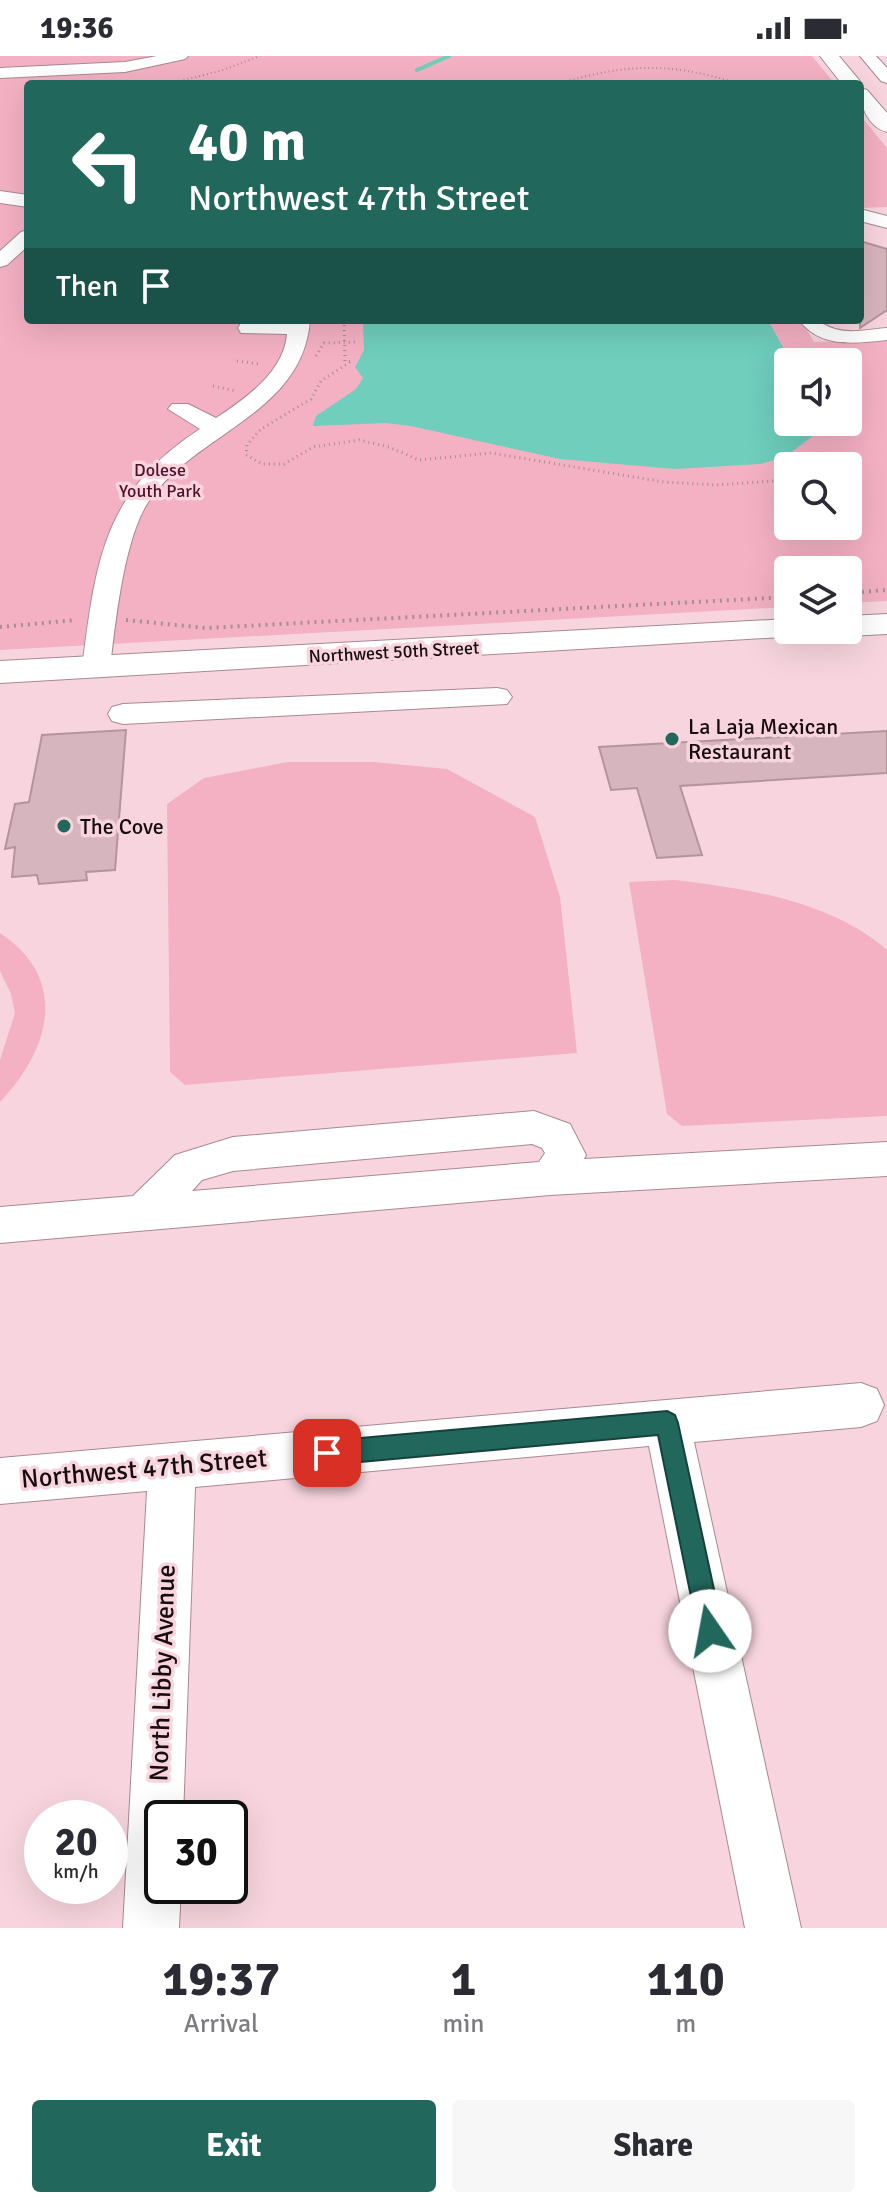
<!DOCTYPE html>
<html lang="en">
<head>
<meta charset="utf-8">
<style>
	:root { --surface:#fff; --page:#f7f7f7; --text:#2b2b33; --muted:#7c7c81; --accent:#21675c }
	body { margin:0; font-family:Signika,sans-serif; background:var(--page); color:var(--text); height:100vh; display:flex; flex-direction:column; font-size:30px; white-space:nowrap }
	* { box-sizing:border-box; margin:0 }
	p { font-size:26px; color:var(--muted) }
	.icon { flex:none; width:44px; height:44px; fill:none; stroke:currentColor; stroke-width:2; stroke-linecap:round; stroke-linejoin:round }
	.map { position:relative; height:1872px; overflow:hidden }
	.drawer { display:flex; flex-direction:column; background:var(--surface); flex:1 }
	.drawer>* { flex:none }
	.banner { position:absolute; left:24px; top:24px; width:840px; height:244px; border-radius:8px; box-shadow:0 8px 32px #0002; background:#21675c; color:#fff; overflow:hidden }
	.buttons { position:absolute; left:774px; top:292px; display:grid; gap:16px }
	.buttons a { display:grid; place-items:center; width:88px; height:88px; border-radius:8px; background:var(--surface); box-shadow:0 8px 32px #0002; font-size:40px }
	.speed { position:absolute; left:24px; top:1744px; display:flex; gap:16px; font-size:40px; font-weight:700; text-align:center }
	.speed>* { display:grid; place-content:center; width:104px; height:104px; border-radius:50%; background:var(--surface); box-shadow:0 8px 32px #0002; line-height:1 }
	.speed small { font-size:20px; font-weight:400 }
	.speed .limit { border:4px solid #111; border-radius:12px; background:#fff; color:#111 }
	.pin { position:absolute; display:grid; place-items:center; width:68px; height:68px; color:#fff; margin:-34px; border-radius:16px; box-shadow:0 4px 12px #0006 }
	.me { position:absolute; width:88px; margin:-44px; rotate:348deg; stroke-linejoin:round; filter:drop-shadow(0 0 6px #0008) }
	.turn { display:flex; align-items:center; gap:28px; height:168px; padding:0 32px; font-size:36px }
	.turn .icon { width:104px; height:104px; stroke-width:2.5 }
	.turn b { display:block; font-size:56px; line-height:68px }
	.then { display:flex; align-items:center; height:76px; padding:0 32px; background:#0003; gap:16px; font-size:30px }
	.eta { display:flex; justify-content:space-evenly; align-items:center; height:136px; text-align:center }
	.eta b { font-size:48px; font-weight:700; line-height:56px }
	.action { display:flex; gap:16px; margin-top:auto; padding:16px 32px }
	.action a { flex:1; height:92px; border-radius:8px; background:var(--accent); color:#fff; font-size:32px; font-weight:700; line-height:92px; text-align:center }
	.action a+a { background:var(--page); color:var(--text) }
	.status { display:flex; justify-content:space-between; align-items:center; height:56px; padding:0 40px; background:var(--surface); direction:ltr }
	.status svg { height:22px; fill:currentColor }
	.map>svg:first-child { display:block }
	.green { fill:#f4b1c3; fill-rule:evenodd }
	.water { fill:#6fcebc }
	.lines { fill:none; stroke-linecap:round; stroke-linejoin:round }
	.stream { stroke:#6fcebc; stroke-width:4 }
	.building { fill:#d7b5be; stroke:#b5949c; stroke-width:2 }
	.minor-casing { stroke:#a98991; stroke-width:2 }
	.major-casing { stroke:#a98991; stroke-width:2 }
	.path-far2 { stroke:#a88e94; stroke-width:2; stroke-dasharray:1 3; stroke-linecap:butt }
	.path-far1 { stroke:#a88e94; stroke-width:3; stroke-dasharray:1 4; stroke-linecap:butt }
	.path { stroke:#a88e94; stroke-width:4; stroke-dasharray:2 5; stroke-linecap:butt }
	.minor { fill:#fff; fill-rule:evenodd }
	.major { fill:#fff; fill-rule:evenodd }
	.route { fill:#21675c; stroke:#15433c; stroke-width:2 }
	.poi-dot { fill:#21675c; stroke:#f8d5de; stroke-width:3 }
	.labels { text-anchor:middle; dominant-baseline:central; stroke-width:7; stroke-linejoin:round; paint-order:stroke }
	.far-park-label { font-size:18px; fill:#520f2a; stroke:#f8d5de }
	.far-street-label { font-size:18px; fill:#170c0f; stroke:#f8d5de }
	.poi-label { font-size:22px; fill:#170c0f; stroke:#f8d5de; text-anchor:start }
	.near-street-label { font-size:26px; fill:#170c0f; stroke:#f8d5de }
</style>
</head>
<body>
<div class="status"><b>19:36</b><svg viewBox="0 0 49 12"><path d="M0 12V9h3v3zM5 12V6h3v6zM10 12V3h3v9zM15 12V0h3v12zM26 1h20v11H26zM47 4h2v5h-2z"/></svg></div>
<div class="map">
<svg width="887" height="1872" viewBox="0 0 887 1872">
	<rect width="100%" height="100%" fill="#f8d5de"/>
	<!-- green -->
	<path class="green" d="M0,0H812L835,28H28V264H801L814,286L887,284V545L848,547V514H788V551L0,594ZM788,306H848V366H788ZM788,410H848V470H788Z
		M860,59L887,92V151L860,152Z
		M288,706H374L447,713L535,761L560,841L577,997L185,1029L170,1016L167,748L204,722Z
		M675,824C748,833 829,844 887,894V1060L682,1070L667,1058L629,826Z
		M0,877C70,923 50,994 0,1046V1004L15,957L11,938L0,915Z"/>
	<!-- water -->
	<path class="water" d="M363,264H768L791,306H788V366H821L817,377L785,401L760,408L675,413L560,403L411,370L385,367L313,370L316,360L356,333L363,322L355,311L364,294Z"/>
	<g class="lines">
		<!-- stream -->
		<path class="stream" d="M417,14L449,0"/>
	</g>
	<!-- building -->
	<path class="building" d="M860,185L887,193V254L860,272Z
		M126,674L115,814L86,816L87,824L39,828L37,819L12,821L15,791L5,793L15,748L29,746L42,679Z
		M887,675V717L680,730L702,799L657,802L637,732L611,734L599,691Z"/>
	<g class="lines">
		<!-- minor casing -->
		<g class="minor-casing">
			<path id="minor" d="M157,0H188L185,3L125,16L0,22V12L125,6Z
				M860,0H876L887,12V27L881,25Z
				M0,135L28,139V151L0,147Z
				M860,153L887,160V172L860,165Z
				M28,174V190L7,209L0,211V195L21,176Z
				M310,264C303,358 196,376 149,445C124,481 115,568 110,612L106,618L96,621L86,618L82,612C96,504 103,436 200,373L168,353L172,348H188L216,362C246,342 284,316 287,278L241,277L238,272L241,267Z
				M799,264C821,264 818,267 835,273C851,278 871,273 887,272V284C855,287 821,293 799,264Z
				M497,632L507,634L512,641L507,648L123,668L112,665L108,658L112,651L123,648Z
				M534,1055L570,1068L586,1099L584,1103L887,1086V1120L550,1139L0,1187V1151L133,1140L175,1099L233,1081ZM532,1088L542,1092L545,1097L539,1106L192,1135L202,1124L233,1115Z
				M861,1327L877,1333L884,1349L877,1365L861,1371L694,1386L801,1872H745L649,1390L195,1431L183,1762H162V1830H181L179,1872H123L147,1435L0,1448V1402Z"/>
		</g>
		<!-- major casing -->
		<g class="major-casing">
			<path id="major" d="M820,0H839L859,24L862,28L860,30V28H842Z
				M860,32L867,34L887,57V76C868,71 860,50 860,32Z
				M887,558V578L848,580L834,574H848V560Z
				M788,563V574H804L800,580L0,627V605Z"/>
		</g>
		<!-- path-far2 -->
		<path class="path-far2" d="M168,28L220,15L260,0
			M558,28C627,7 670,6 739,28"/>
		<!-- path-far1 -->
		<path class="path-far1" d="M344,264L345,305L354,306
			M316,300L324,287L355,286
			M237,305L260,308
			M350,306L321,325L311,343L261,373L247,389L246,399L262,408H284L313,391L359,384L389,391L419,404L491,397L664,426L716,429L788,424
			M213,330L236,335"/>
		<!-- path -->
		<path class="path" d="M848,537L887,534
			M126,564L206,572L788,541
			M0,571L76,564"/>
		<!-- minor -->
		<use href="#minor" class="minor"/>
		<!-- major -->
		<use href="#major" class="major"/>
	</g>
	<!-- route -->
	<path class="route" d="M667,1355L675,1359L678,1367L723,1575L719,1584L710,1587L701,1584L698,1575L658,1379L327,1409L319,1405L315,1397L319,1389L327,1385Z"/>
	<!-- markers -->
	<g class="poi-dot">
		<circle cx="672" cy="683" r="8"/>
		<circle cx="64" cy="770" r="8"/>
	</g>
	<g class="labels">
		<!-- far-park labels -->
		<g class="far-park-label">
			<text x="160" y="414">Dolese<tspan x="160" dy="21">Youth Park</tspan></text>
		</g>
		<!-- far-street labels -->
		<g class="far-street-label">
			<text transform="translate(394 596) rotate(-3)">Northwest 50th Street</text>
		</g>
		<!-- poi labels -->
		<g class="poi-label">
			<text x="688" y="670">La Laja Mexican<tspan x="688" dy="25">Restaurant</tspan></text>
			<text x="80" y="770">The Cove</text>
		</g>
		<!-- near-street labels -->
		<g class="near-street-label">
			<text transform="translate(144 1413) rotate(-5)">Northwest 47th Street</text>
			<text transform="translate(163 1617) rotate(-88)">North Libby Avenue</text>
		</g>
	</g>
</svg>
<div class="buttons">
<a><svg class="icon" aria-label="sound" viewBox="0 0 24 24"><path d="M4 9h4l5-4v14l-5-4H4zM17 9q2 3 0 6"/></svg></a>
<a><svg class="icon" aria-label="search" viewBox="0 0 24 24"><circle cx="10" cy="10" r="6"/><path d="M15 15l6 6"/></svg></a>
<a><svg class="icon" aria-label="layers" viewBox="0 0 24 24"><path d="M12 4l9 5-9 5-9-5zM3 14l9 5 9-5"/></svg></a>
</div>
<div class="speed"><div>20<small>km/h</small></div><div class="limit">30</div></div>
<div class="pin" style="left:327px;top:1397px;background:#d93025"><svg class="icon" aria-label="arrive" viewBox="0 0 24 24"><path d="M6 21V4h12l-3 4 3 4H6"/></svg></div>
<svg class="me" style="left:710px;top:1575px" viewBox="-20 -20 40 40"><circle r="19" fill="#fff"/><path d="M0-13L10 11 0 6-10 11z" fill="#21675c"/></svg>
<div class="banner">
<div class="turn"><svg class="icon" aria-label="left" viewBox="0 0 24 24"><path d="M17 20v-9H6M10 6l-5 5 5 5"/></svg><div><b>40 m</b>Northwest 47th Street</div></div>
<div class="then">Then<svg class="icon" aria-label="arrive" viewBox="0 0 24 24"><path d="M6 21V4h12l-3 4 3 4H6"/></svg></div>
</div>
</div>
<section class="drawer">
<div class="eta">
<div><b>19:37</b><p>Arrival</p></div>
<div><b>1</b><p>min</p></div>
<div><b>110</b><p>m</p></div>
</div>
<div class="action"><a>Exit</a><a>Share</a></div>
</section>
</body>
</html>
